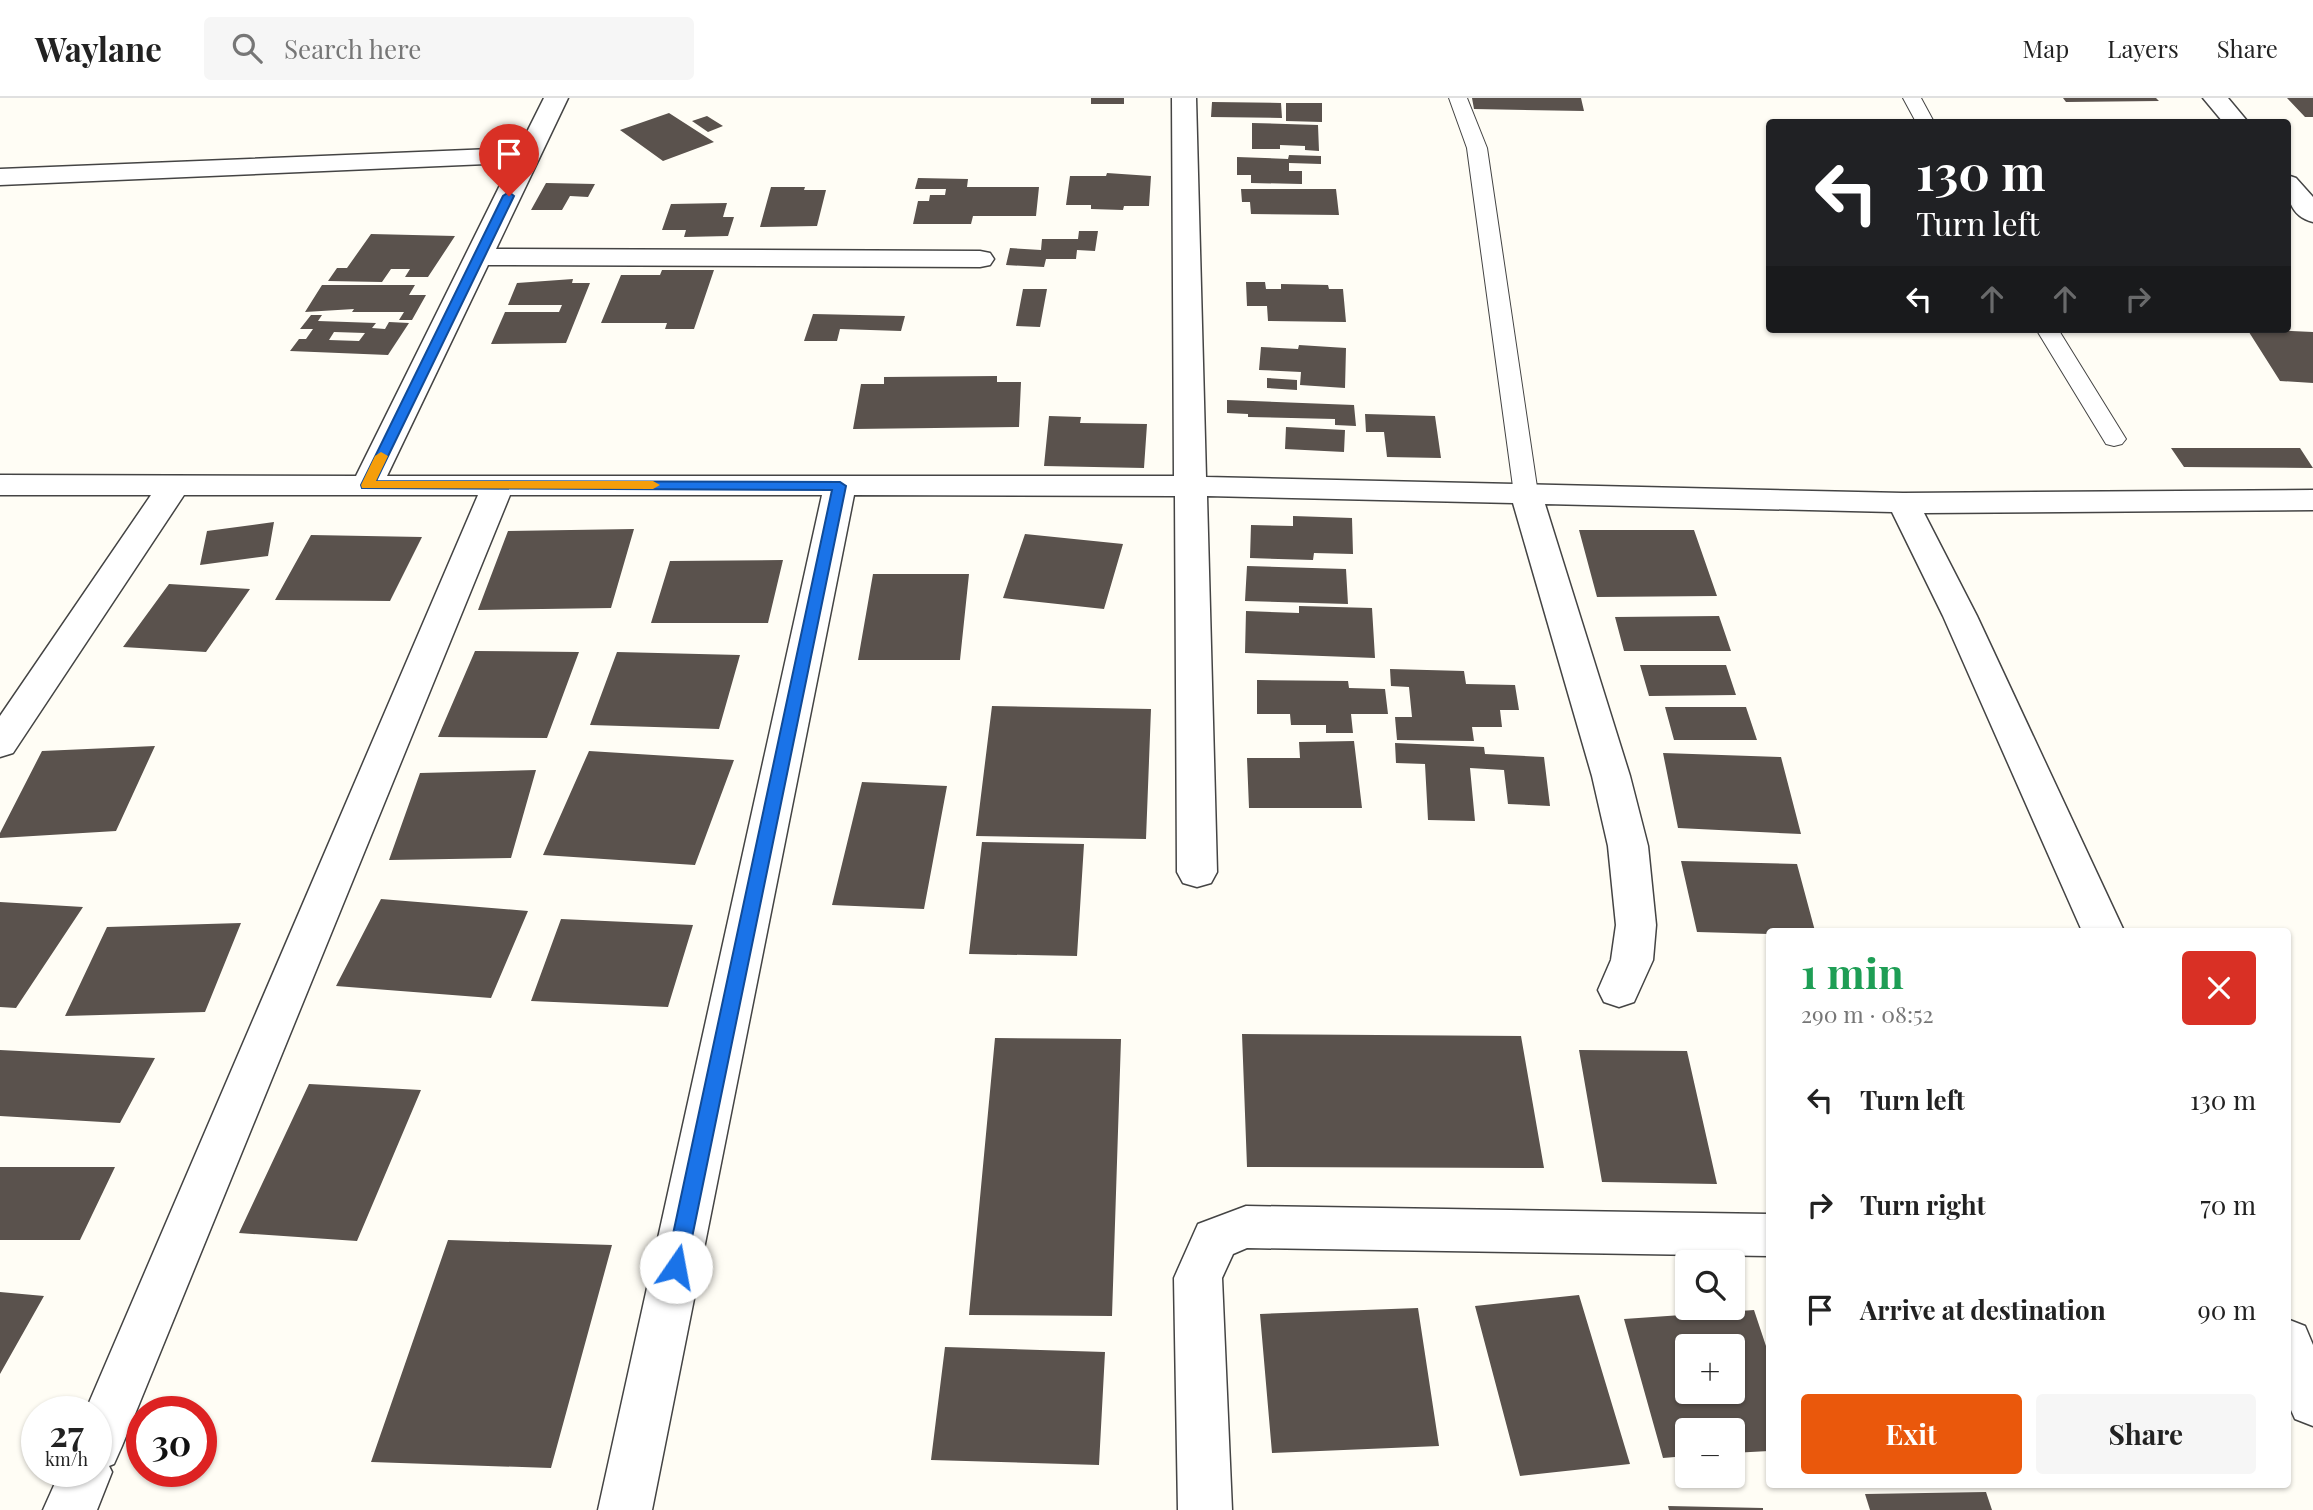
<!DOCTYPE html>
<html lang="en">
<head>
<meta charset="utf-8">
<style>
	:root { --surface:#fff; --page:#f6f6f6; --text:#222; --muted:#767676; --line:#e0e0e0; --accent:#ea580c }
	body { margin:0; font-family:"Playfair Display",serif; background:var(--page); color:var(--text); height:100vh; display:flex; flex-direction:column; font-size:26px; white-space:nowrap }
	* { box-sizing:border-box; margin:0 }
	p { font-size:23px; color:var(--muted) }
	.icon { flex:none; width:38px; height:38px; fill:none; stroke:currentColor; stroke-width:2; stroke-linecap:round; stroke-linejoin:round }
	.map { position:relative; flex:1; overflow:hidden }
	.drawer { position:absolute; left:1766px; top:830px; width:525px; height:560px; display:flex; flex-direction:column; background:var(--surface); border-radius:7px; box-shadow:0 2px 5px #0004 }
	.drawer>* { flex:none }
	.top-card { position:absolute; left:1766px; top:21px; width:525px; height:214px; border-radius:7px; box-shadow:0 2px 5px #0004; background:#202124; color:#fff; overflow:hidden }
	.tools { position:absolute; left:1675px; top:1152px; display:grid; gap:14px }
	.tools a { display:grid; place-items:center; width:70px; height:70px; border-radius:7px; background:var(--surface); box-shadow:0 2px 5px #0004; font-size:35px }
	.speed { position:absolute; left:21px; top:1298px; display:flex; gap:14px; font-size:35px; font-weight:700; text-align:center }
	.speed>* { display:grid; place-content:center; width:91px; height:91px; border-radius:50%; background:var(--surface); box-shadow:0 2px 5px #0004; line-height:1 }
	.speed small { font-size:18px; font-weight:400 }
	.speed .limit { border:10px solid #d22; background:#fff; color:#111 }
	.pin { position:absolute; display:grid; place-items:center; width:60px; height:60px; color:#fff; margin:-72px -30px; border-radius:50% 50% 50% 0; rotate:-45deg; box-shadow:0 0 7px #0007 }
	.pin .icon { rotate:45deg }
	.me { position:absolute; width:77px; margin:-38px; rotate:12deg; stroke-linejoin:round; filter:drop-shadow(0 0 5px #0008) }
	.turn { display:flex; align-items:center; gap:24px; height:147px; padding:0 35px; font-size:32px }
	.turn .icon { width:91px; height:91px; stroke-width:2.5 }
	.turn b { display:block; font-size:49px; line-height:60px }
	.lanes { display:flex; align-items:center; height:66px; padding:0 35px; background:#0003; justify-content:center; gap:35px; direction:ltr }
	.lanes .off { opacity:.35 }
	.round { display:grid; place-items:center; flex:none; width:74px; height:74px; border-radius:7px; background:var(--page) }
	.head { display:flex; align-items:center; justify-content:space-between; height:119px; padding:0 35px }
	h1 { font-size:42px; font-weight:700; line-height:52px; color:#1e9e55 }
	.action { display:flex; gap:14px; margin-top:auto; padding:14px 35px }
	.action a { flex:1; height:80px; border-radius:7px; background:var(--accent); color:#fff; font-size:28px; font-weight:700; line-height:80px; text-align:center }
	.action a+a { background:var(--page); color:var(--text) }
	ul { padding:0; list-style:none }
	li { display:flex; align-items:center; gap:21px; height:105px; padding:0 35px }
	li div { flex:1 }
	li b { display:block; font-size:26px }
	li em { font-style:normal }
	header { display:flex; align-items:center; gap:42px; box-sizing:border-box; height:98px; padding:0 35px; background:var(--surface); border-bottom:2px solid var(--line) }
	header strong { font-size:33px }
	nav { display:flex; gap:38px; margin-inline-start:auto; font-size:24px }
	.search { width:490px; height:63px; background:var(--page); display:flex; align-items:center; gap:18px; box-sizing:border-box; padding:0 24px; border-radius:7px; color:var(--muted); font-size:26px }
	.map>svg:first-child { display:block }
	.building { fill:#5a524d; fill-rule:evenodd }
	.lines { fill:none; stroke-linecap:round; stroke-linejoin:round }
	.service-casing { stroke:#444; stroke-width:2 }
	.minor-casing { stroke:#444; stroke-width:3 }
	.service { fill:#fff; fill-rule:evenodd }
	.minor { fill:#fff; fill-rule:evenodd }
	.route { fill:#1a73e8; stroke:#114b97; stroke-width:2 }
	.slow { fill:#f59e0b }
</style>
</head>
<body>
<header>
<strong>Waylane</strong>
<div class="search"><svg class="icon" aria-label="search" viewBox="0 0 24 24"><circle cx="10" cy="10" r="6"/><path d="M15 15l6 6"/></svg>Search here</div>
<nav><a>Map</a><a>Layers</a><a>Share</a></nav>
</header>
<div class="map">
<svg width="2313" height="1412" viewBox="0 0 2313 1412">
	<rect width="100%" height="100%" fill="#fffdf5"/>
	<!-- building -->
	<path class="building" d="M1091,0H1124V6H1091Z
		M1472,0H1581L1584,13L1474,11Z
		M2063,0H2156L2159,3L2066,4Z
		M2287,0H2313V19H2305Z
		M1212,4L1281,5L1282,20L1211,19Z
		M1286,5H1322V24L1286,23Z
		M669,15L714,44L663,63L620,32Z
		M707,18L723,28L708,34L692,23Z
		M1252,25L1318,27L1319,53L1305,52V48L1280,47V51H1252Z
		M1289,57L1321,58V66L1289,65V73H1302V86L1251,85V77H1237V59L1288,61Z
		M1107,75L1151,78L1149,108H1124L1123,112L1091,111V107H1066L1070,78H1106Z
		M918,80L968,81L967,89H1039L1036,118H973L971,126H913L918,103H929L930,97H945L946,91H915Z
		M546,85L595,86L588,99L570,98L562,112H531Z
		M771,89H805L804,92H826L817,128L760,129Z
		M1241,91H1336L1339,117L1251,116L1250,104H1242Z
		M727,105L723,119H734L728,138L684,139L686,132H662L671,106Z
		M1079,133H1098L1095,153L1077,152L1076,161H1046L1044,169L1006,167L1010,150L1041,152L1042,141H1078Z
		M371,136L455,138L428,179H405L410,171H391L382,184L328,183L337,170H347Z
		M662,172H714L694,231H665L667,225H601L621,177H660Z
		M573,181L572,185H590L566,245L491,246L505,214H559L562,207H508L517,185Z
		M1246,184H1265L1266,191H1281V186L1328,187L1329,191H1343L1346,224L1268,223L1267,208H1247Z
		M322,187H415L409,197H426L412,222H399L404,214H352L354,211L305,214Z
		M1023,191H1047L1040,229L1016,228Z
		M813,216L905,218L901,233L840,231L837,243H804Z
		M311,217H322L318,223L376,225L372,230L385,231L389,224L409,225L388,257L290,253L299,241H306L313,231H300ZM334,234L365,235L359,243L329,242Z
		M2247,231L2313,234V285L2280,283Z
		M1299,247L1346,250L1345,290L1300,287L1301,274L1259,272L1261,249L1298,251Z
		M997,278V284H1021L1019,329L853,331L861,286H884V279Z
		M1267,280L1297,282V292L1267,290Z
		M1227,302L1354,307L1356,328L1335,327V321L1248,319V316L1227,315Z
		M1365,316L1435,318L1441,360L1387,359L1384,334H1366Z
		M1049,318L1081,319L1080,325L1147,326L1144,370L1044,368Z
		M1286,329L1345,332L1344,354L1285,351Z
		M2171,350H2300L2313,370L2184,369Z
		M1293,418L1352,420L1353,456L1314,455L1313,462L1250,460L1251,427L1293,428Z
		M274,424L268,458L200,467L207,433Z
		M634,431L611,510L478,512L508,433Z
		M1579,432H1694L1717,498L1597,499Z
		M1025,436L1123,446L1104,511L1003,500Z
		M311,437L422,439L390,503L275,502Z
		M783,462L768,525H651L670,463Z
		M1247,468L1346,471L1348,506L1245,503Z
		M873,476H969L960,562H858Z
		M169,486L250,491L206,554L123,549Z
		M1299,508L1372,510L1375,560L1245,555L1246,513L1299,515Z
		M1719,518L1731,553H1624L1615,519Z
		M475,553L579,554L547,640L438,639Z
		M617,554L740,557L719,631L590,627Z
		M1640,567H1726L1736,597L1649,598Z
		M1390,571L1464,573L1466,586L1515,587L1519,612H1500L1502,629H1472L1474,643L1397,642L1395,619H1412L1409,589L1391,588Z
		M1257,582L1348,583L1349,590L1385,591L1388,616H1351L1353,635H1326V627H1291L1290,616H1257Z
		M992,608L1151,611L1146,741L976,738Z
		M1665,609H1746L1757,642H1674Z
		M1354,643L1362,710H1249L1247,660H1300L1299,644Z
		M1395,645L1484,649L1485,656L1544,659L1550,708L1508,706L1504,672L1470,670L1475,723L1428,722L1425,666L1396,665Z
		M155,648L116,733L0,740V735L42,653Z
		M589,653L734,662L695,767L543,757Z
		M1663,655L1781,659L1801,736L1678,730Z
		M536,672L511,760L389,762L420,675Z
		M862,684L947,688L924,811L832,807Z
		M982,744L1084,746L1077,858L969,856Z
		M1681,763L1797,766L1815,833H1769V836L1697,834Z
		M381,801L528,813L491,900L336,888Z
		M0,804L83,809L16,910L0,909Z
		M561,821L693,827L668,909L531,903Z
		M241,825L205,914L65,918L107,829Z
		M1242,936L1521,938L1544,1070L1247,1069Z
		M995,940L1121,941L1112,1218L969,1217Z
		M0,952L155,960L120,1025L0,1018Z
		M1579,952L1687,953L1717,1086L1602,1084Z
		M309,986L421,992L357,1143L239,1135Z
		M0,1069H115L80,1142H0Z
		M448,1142L612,1147L551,1370L371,1364Z
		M0,1194L44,1198L0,1276Z
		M1579,1197L1630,1366L1520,1378L1475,1208Z
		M1418,1210L1439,1348L1272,1355L1260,1216Z
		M1754,1212L1769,1257V1353L1732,1355V1332H1687V1358L1663,1360L1624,1221ZM1687,1248H1732V1293H1687Z
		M945,1249L1105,1254L1099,1367L931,1362Z
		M1986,1394L1992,1412H1870L1865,1396Z
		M1668,1408L1763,1410V1412H1669Z"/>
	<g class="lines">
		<!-- service casing -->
		<g class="service-casing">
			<path id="service" d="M1449,0H1467L1487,50L1538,396L1535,401L1526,403L1517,401L1514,396L1467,50Z
				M1903,0H1921L1934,24H1916Z
				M2036,231H2058L2126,341L2122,346L2114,348L2106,346Z"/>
		</g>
		<!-- minor casing -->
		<g class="minor-casing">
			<path id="minor" d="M544,0H568L496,151L980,153L990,155L994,161L990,167L980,169L488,167L387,378H1174L1172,0H1196L1206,379L1903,395L2313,392V412L1924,415L1977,518L2124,833H2082L1943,518L1892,414L1545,406L1630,678L1648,748L1656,827L1653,862L1634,904L1619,909L1604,904L1598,892L1611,862L1616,827L1608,748L1592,678L1513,405L1207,398L1217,774L1211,785L1197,789L1183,785L1177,774L1175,398L854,397L652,1412H598L822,397H510L122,1348L114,1366L109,1368L112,1374L97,1412H43L60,1374H96V1314H85L478,397H184L13,655L0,659V618L151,397H0V377L356,378L511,65L0,87V71L519,50Z
				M2203,0H2228L2248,24H2223Z
				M2287,77L2296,80L2313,99V124C2289,118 2287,98 2287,77Z
				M1246,1108L1769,1116V1158L1247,1150L1233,1156L1222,1180L1232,1412H1178L1174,1180L1198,1126Z
				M2287,1221L2305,1228L2313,1247V1328L2295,1321L2287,1303Z"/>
		</g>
		<!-- service -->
		<use href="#service" class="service"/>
		<!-- minor -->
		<use href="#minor" class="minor"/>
	</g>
	<!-- route -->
	<path class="route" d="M509,94L514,98L376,383L840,384L846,388L686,1169L683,1176L676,1178L669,1176L666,1169L832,392L362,390L361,387L503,98Z"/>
	<!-- slow -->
	<path class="slow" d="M381,354L388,358L376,383H653L660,387L653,391L362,390L361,387L375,358Z"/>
</svg>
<div class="tools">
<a><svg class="icon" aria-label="search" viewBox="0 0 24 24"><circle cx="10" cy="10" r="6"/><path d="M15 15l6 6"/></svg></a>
<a>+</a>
<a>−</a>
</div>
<div class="speed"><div>27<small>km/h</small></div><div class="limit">30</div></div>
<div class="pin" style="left:509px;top:98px;background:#d93025"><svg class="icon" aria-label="arrive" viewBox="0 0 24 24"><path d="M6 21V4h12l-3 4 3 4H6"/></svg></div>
<svg class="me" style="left:676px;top:1169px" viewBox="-20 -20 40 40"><circle r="19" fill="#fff"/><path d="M0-13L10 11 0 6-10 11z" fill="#1a73e8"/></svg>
<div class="top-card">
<div class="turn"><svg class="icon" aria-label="left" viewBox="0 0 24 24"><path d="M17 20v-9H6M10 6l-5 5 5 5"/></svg><div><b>130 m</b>Turn left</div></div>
<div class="lanes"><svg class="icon" aria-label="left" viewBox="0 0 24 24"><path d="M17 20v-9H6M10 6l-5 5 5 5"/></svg><svg class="icon off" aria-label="ahead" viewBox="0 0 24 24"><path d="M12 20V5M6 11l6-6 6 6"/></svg><svg class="icon off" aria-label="ahead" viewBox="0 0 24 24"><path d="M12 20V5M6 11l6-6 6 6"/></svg><svg class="icon off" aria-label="right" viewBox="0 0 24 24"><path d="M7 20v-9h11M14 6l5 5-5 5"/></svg></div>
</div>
<section class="drawer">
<div class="head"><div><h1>1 min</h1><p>290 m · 08:52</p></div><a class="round" style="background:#d93025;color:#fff"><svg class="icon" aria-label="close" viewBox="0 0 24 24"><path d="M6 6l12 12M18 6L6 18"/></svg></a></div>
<ul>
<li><svg class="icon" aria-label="left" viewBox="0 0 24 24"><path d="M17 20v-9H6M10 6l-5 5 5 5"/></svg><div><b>Turn left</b></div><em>130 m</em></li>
<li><svg class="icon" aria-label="right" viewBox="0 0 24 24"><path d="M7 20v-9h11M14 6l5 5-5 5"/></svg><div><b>Turn right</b></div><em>70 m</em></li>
<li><svg class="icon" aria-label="arrive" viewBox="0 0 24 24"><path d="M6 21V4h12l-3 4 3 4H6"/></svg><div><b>Arrive at destination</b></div><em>90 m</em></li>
</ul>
<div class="action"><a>Exit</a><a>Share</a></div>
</section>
</div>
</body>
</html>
